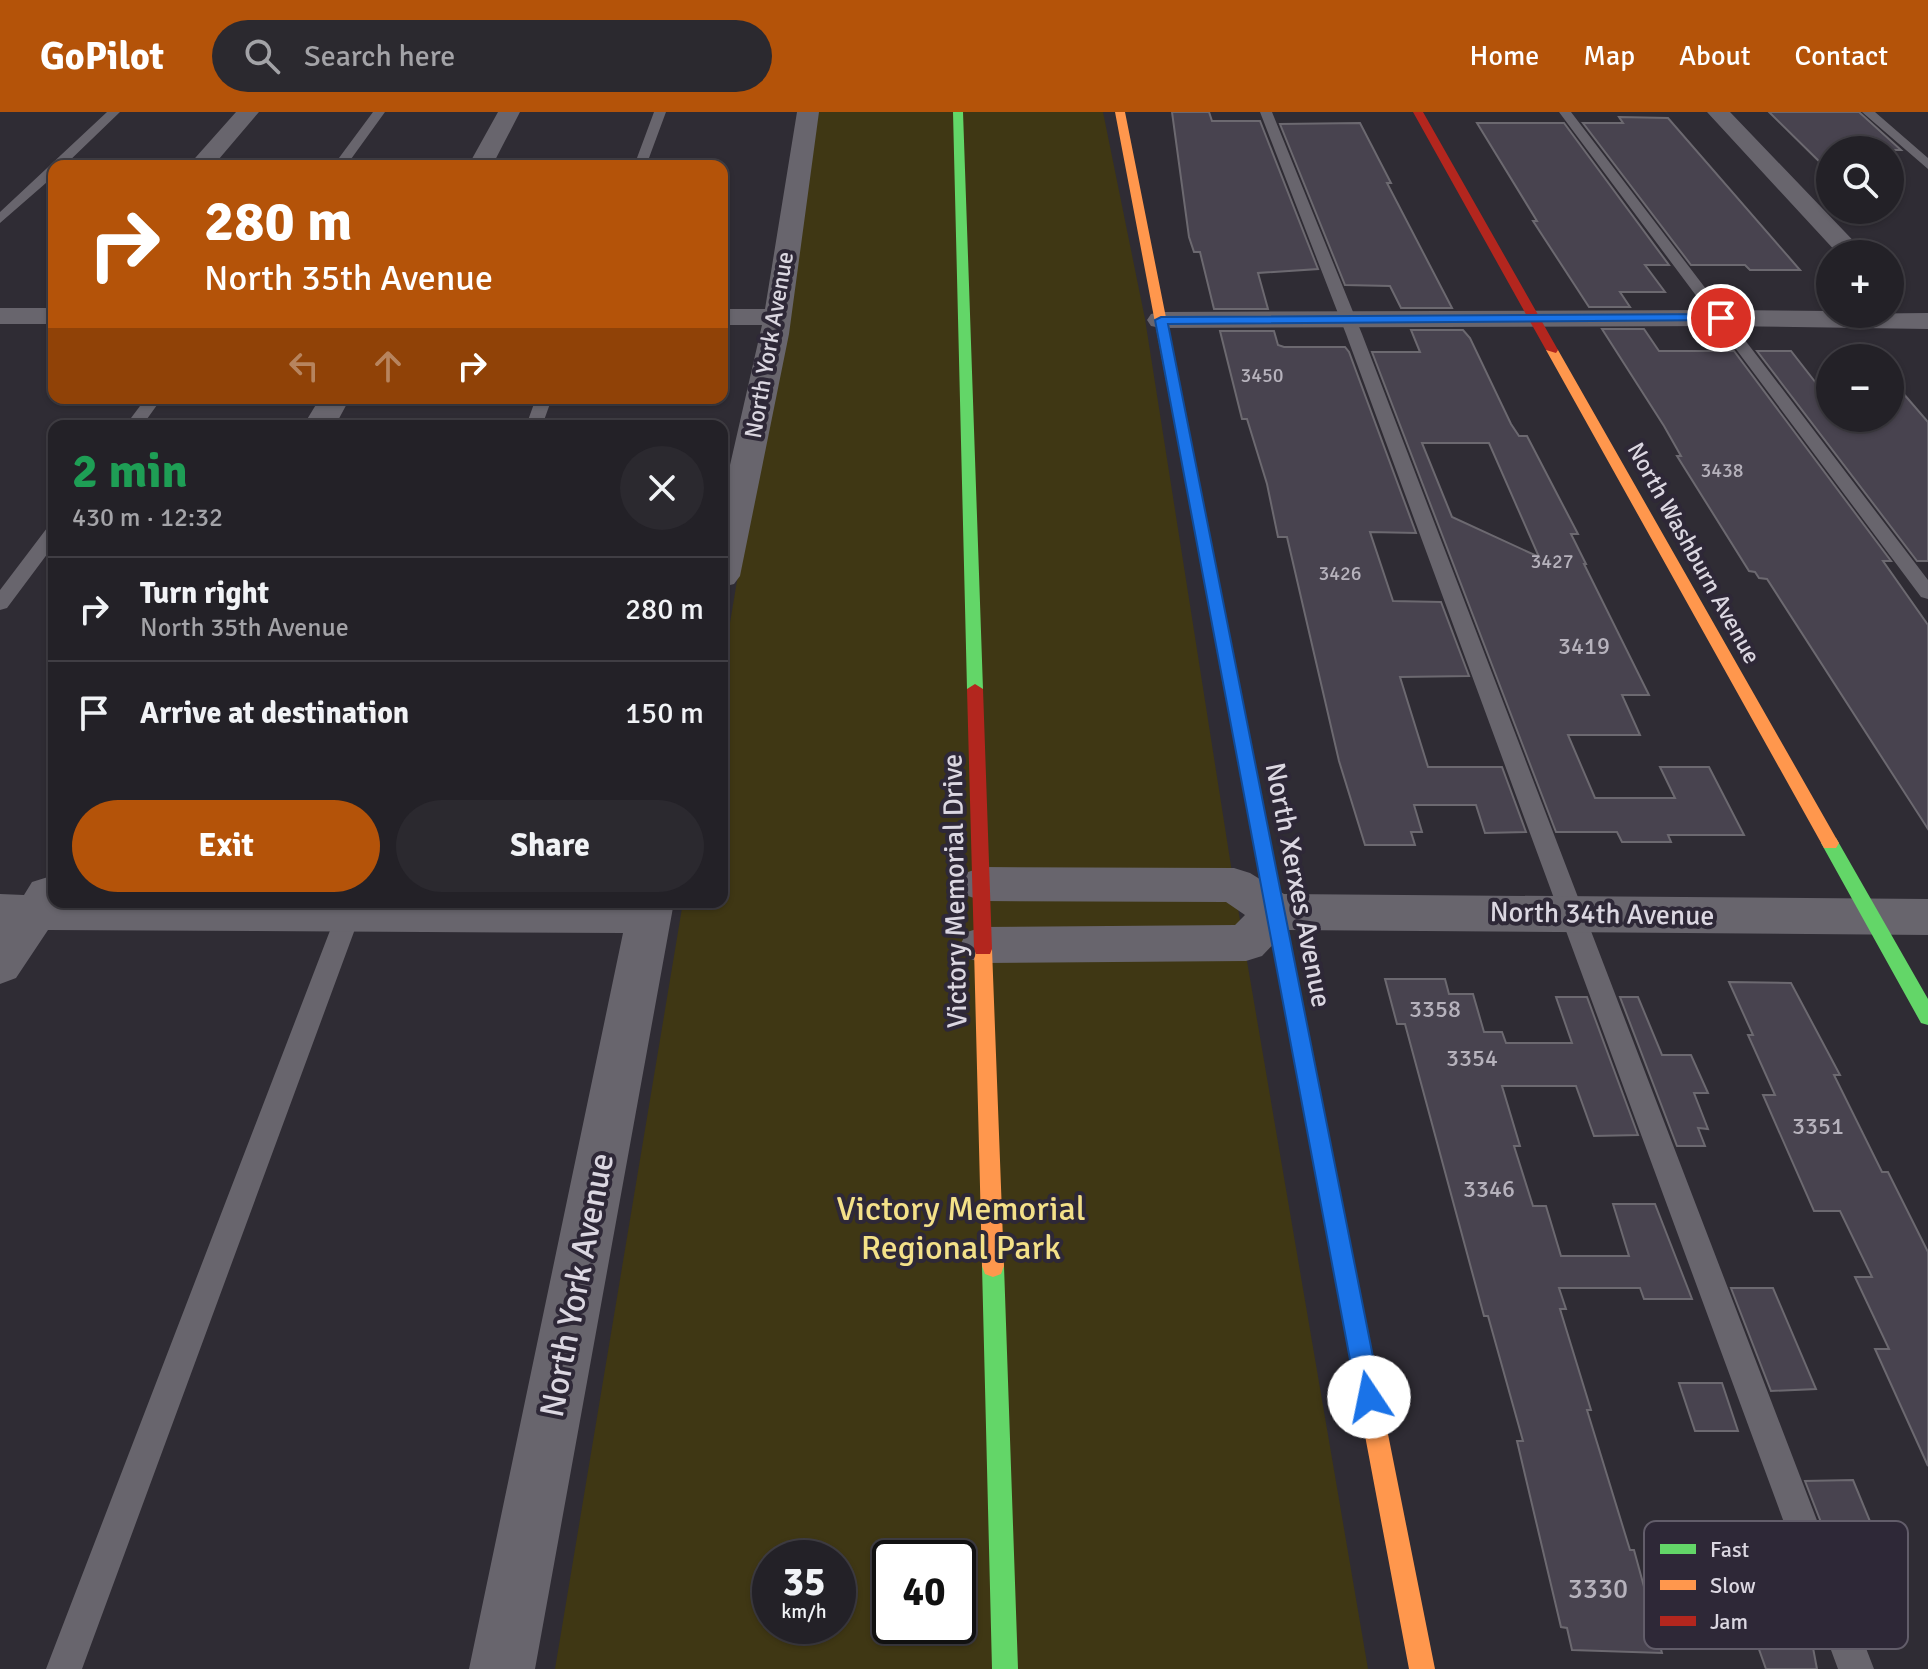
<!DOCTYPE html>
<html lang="en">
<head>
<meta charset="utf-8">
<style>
	:root { --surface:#232127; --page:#2b292f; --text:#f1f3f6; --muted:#a3a3a7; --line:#403e44; --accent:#b45309 }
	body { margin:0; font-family:Signika,sans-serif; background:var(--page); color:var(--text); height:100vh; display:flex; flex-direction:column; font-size:30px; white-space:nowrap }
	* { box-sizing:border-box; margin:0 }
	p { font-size:26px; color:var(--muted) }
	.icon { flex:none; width:44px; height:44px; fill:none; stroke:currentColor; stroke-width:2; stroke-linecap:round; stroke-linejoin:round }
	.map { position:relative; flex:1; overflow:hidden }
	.panel { position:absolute; left:48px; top:308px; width:680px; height:488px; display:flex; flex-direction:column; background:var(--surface); border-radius:16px; box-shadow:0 2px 6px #0004,0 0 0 2px var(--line) }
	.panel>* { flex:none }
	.hud { position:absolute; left:48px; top:48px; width:680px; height:244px; border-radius:16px; box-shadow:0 2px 6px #0004,0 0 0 2px var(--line); background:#b45309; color:#fff; overflow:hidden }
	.fabs { position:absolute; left:1816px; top:24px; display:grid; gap:16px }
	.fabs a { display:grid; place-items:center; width:88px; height:88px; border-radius:50%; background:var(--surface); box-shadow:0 2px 6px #0004,0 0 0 2px var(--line); font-size:40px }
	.speed { position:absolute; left:752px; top:1428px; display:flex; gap:16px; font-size:40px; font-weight:700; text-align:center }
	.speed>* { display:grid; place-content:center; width:104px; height:104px; border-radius:50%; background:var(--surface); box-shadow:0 2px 6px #0004,0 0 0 2px var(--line); line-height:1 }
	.speed small { font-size:20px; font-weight:400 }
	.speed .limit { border:4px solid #111; border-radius:12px; background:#fff; color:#111 }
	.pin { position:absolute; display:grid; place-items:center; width:68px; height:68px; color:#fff; margin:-34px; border:4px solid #fff; border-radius:50%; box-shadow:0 2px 8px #0007 }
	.me { position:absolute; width:88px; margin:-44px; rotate:349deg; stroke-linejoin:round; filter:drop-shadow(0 0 6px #0008) }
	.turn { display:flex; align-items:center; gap:28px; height:168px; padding:0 24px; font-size:36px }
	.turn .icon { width:104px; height:104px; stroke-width:2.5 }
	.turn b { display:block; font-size:56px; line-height:68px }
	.lanes { display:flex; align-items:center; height:76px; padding:0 24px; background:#0003; justify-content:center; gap:40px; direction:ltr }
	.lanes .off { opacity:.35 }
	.round { display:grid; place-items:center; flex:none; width:84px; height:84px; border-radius:42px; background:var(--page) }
	.overview { display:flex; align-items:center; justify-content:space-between; height:136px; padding:0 24px }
	h1 { font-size:48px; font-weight:700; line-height:60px; color:#1e9e55 }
	.cta { display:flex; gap:16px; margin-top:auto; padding:16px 24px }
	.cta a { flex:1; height:92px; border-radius:48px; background:var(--accent); color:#fff; font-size:32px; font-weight:700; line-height:92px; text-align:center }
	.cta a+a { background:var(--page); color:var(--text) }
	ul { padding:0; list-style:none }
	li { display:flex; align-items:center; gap:24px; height:104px; padding:0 24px; border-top:2px solid var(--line) }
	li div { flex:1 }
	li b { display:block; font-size:30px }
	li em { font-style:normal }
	header { display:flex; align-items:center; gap:48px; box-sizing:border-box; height:112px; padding:0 40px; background:var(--accent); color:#fff }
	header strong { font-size:38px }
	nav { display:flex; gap:44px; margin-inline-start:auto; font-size:28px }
	.search { width:560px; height:72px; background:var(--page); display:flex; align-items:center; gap:20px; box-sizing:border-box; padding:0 28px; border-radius:44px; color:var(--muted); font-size:30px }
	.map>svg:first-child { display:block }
	.green { fill:#3f3714; fill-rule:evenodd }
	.building { fill:#48434f; stroke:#6c6970; stroke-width:2; fill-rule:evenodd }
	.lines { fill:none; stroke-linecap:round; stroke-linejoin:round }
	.lane { fill:#68656d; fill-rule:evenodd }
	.street { fill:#68656d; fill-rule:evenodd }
	.fast { fill:#63d668; fill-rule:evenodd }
	.slow { fill:#ff974d; fill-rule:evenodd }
	.jam { fill:#b3261e; fill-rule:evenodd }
	.route { fill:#1a73e8; stroke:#114b97; stroke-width:2 }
	.labels { text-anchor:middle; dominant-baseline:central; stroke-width:8; stroke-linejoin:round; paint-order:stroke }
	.far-number-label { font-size:20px; fill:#b6b2bc }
	.far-street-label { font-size:24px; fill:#dbd7e1; stroke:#2e2837 }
	.number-label { font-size:24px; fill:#b6b2bc }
	.street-label { font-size:28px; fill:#dbd7e1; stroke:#2e2837 }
	.near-number-label { font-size:28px; fill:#b6b2bc }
	.near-park-label { font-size:34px; fill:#f4e188; stroke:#2e2837 }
	.near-street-label { font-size:34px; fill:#dbd7e1; stroke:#2e2837 }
	.key { fill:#2e2837; stroke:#625d6a; stroke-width:2 }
	.key-label { font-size:22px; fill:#dbd7e1 }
</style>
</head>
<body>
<header>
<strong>GoPilot</strong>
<div class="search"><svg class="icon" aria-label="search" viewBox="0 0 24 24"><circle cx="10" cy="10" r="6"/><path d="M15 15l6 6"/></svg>Search here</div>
<nav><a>Home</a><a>Map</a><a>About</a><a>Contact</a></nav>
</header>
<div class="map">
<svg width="1928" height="1557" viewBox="0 0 1928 1557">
	<rect width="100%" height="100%" fill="#2f2c34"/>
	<!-- green -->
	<path class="green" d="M815,0H1103L1145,207L1234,773L1368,1557H555L683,790H722V559ZM770,1446H838V1514H770ZM890,1446H958V1514H890Z"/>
	<!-- building -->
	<path class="building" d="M1172,0H1209L1212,9H1260L1318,157L1258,161L1268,197H1214L1200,140H1194L1189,125Z
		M1769,0H1859L1901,38H1830V60Z
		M1619,5L1668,6L1800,158H1750L1745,153H1691L1583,11H1623Z
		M1360,11L1391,71H1387L1452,196H1401L1390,174L1345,173L1280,12Z
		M1477,11H1564L1669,153H1645L1665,180H1620L1630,195H1589L1533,109H1537Z
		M1602,217H1644L1659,239H1734L1891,449H1883L1928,513V717L1767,467L1759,466L1755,460L1749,459L1677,344H1681L1664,314Z
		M1411,218H1463L1470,226L1511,312L1519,324H1527L1555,378L1578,422H1571L1586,452H1584L1649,583H1622L1640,623H1568L1595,686H1675L1660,655H1709L1744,723H1668L1671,730H1622L1617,720H1556L1372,240H1420ZM1422,331H1489L1539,445L1452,405Z
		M1220,219H1274L1278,233L1284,235H1345L1349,240L1416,421L1370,420L1393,489L1441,490L1469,564L1400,565L1428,655H1502L1526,720L1485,721L1476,693H1414L1422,720H1411L1415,733H1365L1339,649L1287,425H1278L1267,372L1247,307H1242Z
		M1757,239H1791L1830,289V306H1890V266L1928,310V449H1917Z
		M1385,867H1445L1449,882H1473L1484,920H1502L1506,931H1572L1556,885H1587L1638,1023L1594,1024L1576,974H1502L1520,1034H1514L1533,1094H1546L1561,1144H1629L1613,1092H1655L1692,1187H1644L1640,1176H1559L1566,1197H1560L1591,1298H1587L1630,1438H1634L1662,1541L1572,1538L1567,1516L1561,1515L1517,1329H1523L1488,1204H1484L1405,912H1397Z
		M1729,870L1791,871L1840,963H1834L1882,1060H1888L1928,1140V1354L1875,1237H1889L1855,1165H1872L1840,1099H1814L1763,983H1775L1748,923H1753Z
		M1620,885H1638L1662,943H1691L1708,981H1694L1708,1017L1698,1016L1705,1034H1677Z
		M1731,1176H1773L1816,1277L1771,1279Z
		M1679,1271H1722L1738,1319H1695Z
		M1853,1368L1876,1424L1892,1500L1852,1490L1805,1369Z
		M1748,1467L1802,1477L1817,1557H1766L1756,1529L1729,1526L1721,1490L1753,1495Z"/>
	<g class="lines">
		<!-- lane -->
		<path class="lane" d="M107,0H120L64,54H54V64L0,111V100Z
			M373,0H385L346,54H333Z
			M654,0H666L646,54H634Z
			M1260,0H1272L1362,222L1874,1557H1838L1346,222Z
			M1559,0H1571L1928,468V487L1921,485Z
			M1862,0H1875L1928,46V57Z
			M146,286H162L142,314H125Z
			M536,286H552L542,314H526Z
			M54,414V433L7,496L0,498V478L47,416Z
			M341,790H365L82,1557H46Z"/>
		<!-- street -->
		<path class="street" d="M236,0H259L213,54H188Z
			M498,0H520L492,54H468Z
			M797,0H819L789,222L740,464L734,472L722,475V388L762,213H722V197H765Z
			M1707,0H1730L1866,142H1838Z
			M0,196H54V212H0Z
			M1721,198L1830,199V202L1928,201V217L1721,214L1161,216L1151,214L1147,208L1151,202L1161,200Z
			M320,286H350L335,314H303Z
			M983,755L1234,756L1250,761L1284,782L1928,787V823L1287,818L1262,844L1246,849L983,851L967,846L960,833L967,820L983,815L1235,813L1245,803L1226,790L983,789L968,784L961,772L968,760Z
			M48,765L54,767V790H674L535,1557H469L623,821L48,818L16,866L0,872V782L24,783L32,770Z"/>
		<!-- fast -->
		<path class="fast" d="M953,0H963L983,577L975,582L967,577Z
			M1830,724L1836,726L1928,887V913L1921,911L1821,731Z
			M993,1143L1001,1146L1004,1154L1018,1557H992L982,1154L985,1146Z"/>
		<!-- slow -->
		<path class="slow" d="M1115,0H1125L1253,642L1245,648L1237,642Z
			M1552,234L1558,238L1836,726L1839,731L1836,736H1824L1546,238Z
			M983,829L990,832L992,837L1004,1154L1001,1162L993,1165L985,1162L982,1154L974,837L976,832Z
			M1321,1028L1328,1030L1331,1037L1435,1557H1409L1311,1037L1314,1030Z"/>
		<!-- jam -->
		<path class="jam" d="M1413,0H1423L1558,238L1556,241L1546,238Z
			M975,572L983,577L992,837L990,842H976L974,837L967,577Z
			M1245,636L1253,642L1331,1037L1328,1044L1321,1046L1314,1044L1311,1037L1237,642Z"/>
	</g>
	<!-- route -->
	<path class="route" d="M1721,202L1727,206L1726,208L1168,212L1381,1285L1378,1293L1369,1297L1361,1293L1357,1285L1155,208L1161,205Z"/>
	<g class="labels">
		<!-- far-number labels -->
		<g class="far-number-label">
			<text x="1262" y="263">3450</text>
			<text x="1722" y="358">3438</text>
			<text x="1552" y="449">3427</text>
			<text x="1340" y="461">3426</text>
		</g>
		<!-- far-street labels -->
		<g class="far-street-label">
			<text transform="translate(769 233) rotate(-80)">North York Avenue</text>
			<text transform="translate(1694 441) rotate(61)">North Washburn Avenue</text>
		</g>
		<!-- number labels -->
		<g class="number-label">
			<text x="1584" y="534">3419</text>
			<text x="1435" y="897">3358</text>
			<text x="1472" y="946">3354</text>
			<text x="1818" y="1014">3351</text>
			<text x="1489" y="1077">3346</text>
		</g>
		<!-- street labels -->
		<g class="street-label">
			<text transform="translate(1298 773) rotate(79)">North Xerxes Avenue</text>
			<text transform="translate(955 779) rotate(-91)">Victory Memorial Drive</text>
			<text transform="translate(1602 802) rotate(1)">North 34th Avenue</text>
		</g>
		<!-- near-number labels -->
		<g class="near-number-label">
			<text x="1598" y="1477">3330</text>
		</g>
		<!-- near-park labels -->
		<g class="near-park-label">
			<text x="961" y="1097">Victory Memorial<tspan x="961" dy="39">Regional Park</tspan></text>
		</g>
		<!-- near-street labels -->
		<g class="near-street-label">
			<text transform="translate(577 1173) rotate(-79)">North York Avenue</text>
		</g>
	</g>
	<!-- legend -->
	<rect x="1644" y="1409" width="264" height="128" rx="12" class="key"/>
	<rect x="1660" y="1432" width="36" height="10" fill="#63d668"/>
	<rect x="1660" y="1468" width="36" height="10" fill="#ff974d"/>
	<rect x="1660" y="1504" width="36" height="10" fill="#b3261e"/>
	<g class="key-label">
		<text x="1710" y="1445">Fast</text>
		<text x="1710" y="1481">Slow</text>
		<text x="1710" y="1517">Jam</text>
	</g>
</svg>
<div class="fabs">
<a><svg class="icon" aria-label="search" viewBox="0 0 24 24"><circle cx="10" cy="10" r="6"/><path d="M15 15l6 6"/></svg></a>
<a>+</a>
<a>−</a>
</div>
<div class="speed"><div>35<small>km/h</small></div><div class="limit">40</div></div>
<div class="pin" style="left:1721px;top:206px;background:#d93025"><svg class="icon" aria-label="arrive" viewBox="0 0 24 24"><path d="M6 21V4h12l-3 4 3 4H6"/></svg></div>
<svg class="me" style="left:1369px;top:1285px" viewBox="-20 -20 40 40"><circle r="19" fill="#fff"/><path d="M0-13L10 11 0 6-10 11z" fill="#1a73e8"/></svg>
<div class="hud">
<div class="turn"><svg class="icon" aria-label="right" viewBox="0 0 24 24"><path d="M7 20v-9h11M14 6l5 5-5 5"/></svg><div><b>280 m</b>North 35th Avenue</div></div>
<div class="lanes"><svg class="icon off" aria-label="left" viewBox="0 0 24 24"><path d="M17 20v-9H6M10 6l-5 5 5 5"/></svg><svg class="icon off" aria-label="ahead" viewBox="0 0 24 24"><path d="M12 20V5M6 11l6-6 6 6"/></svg><svg class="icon" aria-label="right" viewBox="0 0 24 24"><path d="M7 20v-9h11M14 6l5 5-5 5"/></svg></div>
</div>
<section class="panel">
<div class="overview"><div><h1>2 min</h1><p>430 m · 12:32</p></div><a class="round"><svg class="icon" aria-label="close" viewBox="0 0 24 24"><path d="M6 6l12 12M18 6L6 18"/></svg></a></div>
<ul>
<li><svg class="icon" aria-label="right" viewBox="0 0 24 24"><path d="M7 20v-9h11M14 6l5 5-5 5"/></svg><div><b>Turn right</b><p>North 35th Avenue</p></div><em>280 m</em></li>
<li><svg class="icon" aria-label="arrive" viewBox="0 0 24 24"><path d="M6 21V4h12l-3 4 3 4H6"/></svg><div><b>Arrive at destination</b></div><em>150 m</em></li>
</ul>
<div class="cta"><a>Exit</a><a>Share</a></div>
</section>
</div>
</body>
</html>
